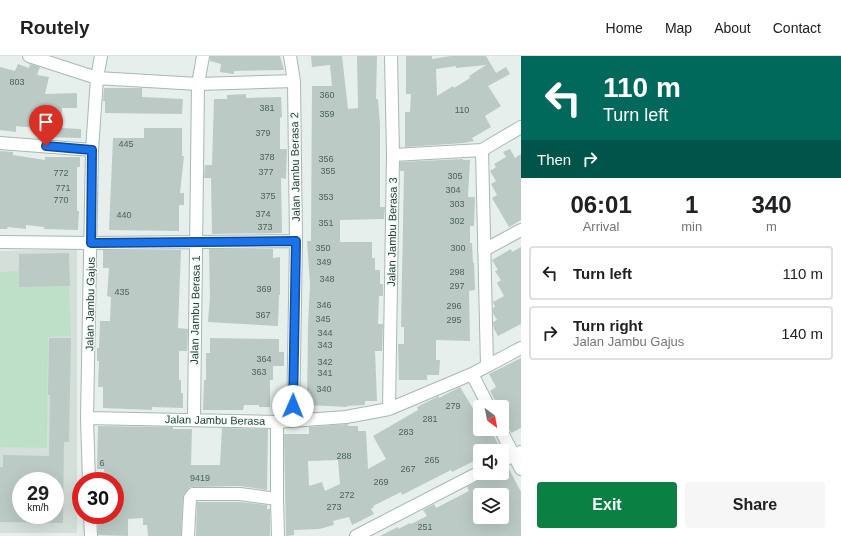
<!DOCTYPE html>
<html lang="en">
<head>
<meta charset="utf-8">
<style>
	:root { --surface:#fff; --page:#f6f6f6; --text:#202124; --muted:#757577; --line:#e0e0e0; --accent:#0b8043 }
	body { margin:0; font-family:Helvetica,sans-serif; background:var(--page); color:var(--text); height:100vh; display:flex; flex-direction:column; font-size:15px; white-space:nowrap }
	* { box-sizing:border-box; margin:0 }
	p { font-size:13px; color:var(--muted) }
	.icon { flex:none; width:22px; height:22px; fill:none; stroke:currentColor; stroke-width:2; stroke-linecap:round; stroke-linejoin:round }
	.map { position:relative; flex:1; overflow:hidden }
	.panel { display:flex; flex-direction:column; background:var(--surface); width:320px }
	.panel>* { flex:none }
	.guide { background:#00695c; color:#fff; overflow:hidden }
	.needle { width:26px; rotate:148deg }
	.tools { position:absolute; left:473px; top:344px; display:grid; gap:8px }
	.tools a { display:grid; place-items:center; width:36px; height:36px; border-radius:4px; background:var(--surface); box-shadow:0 4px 16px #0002; font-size:20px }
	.speed { position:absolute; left:12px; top:416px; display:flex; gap:8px; font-size:20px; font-weight:700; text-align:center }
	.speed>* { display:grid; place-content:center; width:52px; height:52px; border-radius:50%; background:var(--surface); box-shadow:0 4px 16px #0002; line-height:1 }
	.speed small { font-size:10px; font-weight:400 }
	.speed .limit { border:6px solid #d22; background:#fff; color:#111 }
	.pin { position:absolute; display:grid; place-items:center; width:34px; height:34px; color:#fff; margin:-41px -17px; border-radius:50% 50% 50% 0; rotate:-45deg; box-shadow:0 0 4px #0007 }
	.pin .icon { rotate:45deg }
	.me { position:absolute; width:44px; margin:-22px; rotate:1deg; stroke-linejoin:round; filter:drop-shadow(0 0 3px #0008) }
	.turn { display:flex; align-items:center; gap:14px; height:84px; padding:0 16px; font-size:18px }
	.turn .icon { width:52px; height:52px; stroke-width:2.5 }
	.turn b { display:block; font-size:28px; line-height:34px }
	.then { display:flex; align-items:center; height:38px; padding:0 16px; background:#0003; gap:8px; font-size:15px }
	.eta { display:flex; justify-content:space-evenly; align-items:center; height:68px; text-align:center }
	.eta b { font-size:24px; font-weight:600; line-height:28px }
	.primary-button { display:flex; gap:8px; margin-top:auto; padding:8px 16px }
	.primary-button a { flex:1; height:46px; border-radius:4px; background:var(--accent); color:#fff; font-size:16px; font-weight:600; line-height:46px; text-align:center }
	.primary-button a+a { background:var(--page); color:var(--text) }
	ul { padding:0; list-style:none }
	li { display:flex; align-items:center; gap:12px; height:54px; margin:0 8px 6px; padding:0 8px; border:2px solid var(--line); border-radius:4px }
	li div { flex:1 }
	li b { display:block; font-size:15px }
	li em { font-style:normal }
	header { display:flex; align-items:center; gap:24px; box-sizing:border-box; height:56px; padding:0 20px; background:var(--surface); border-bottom:1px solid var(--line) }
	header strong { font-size:19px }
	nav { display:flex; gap:22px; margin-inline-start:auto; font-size:14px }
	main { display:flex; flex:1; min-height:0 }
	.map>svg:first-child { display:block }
	.built { fill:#d4dfda; fill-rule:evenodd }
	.green { fill:#bfe0c8 }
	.building { fill:#bbcac4; fill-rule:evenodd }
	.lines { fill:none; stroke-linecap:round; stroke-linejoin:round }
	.minor-casing { stroke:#a8b8b2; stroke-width:14 }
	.minor { stroke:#fff; stroke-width:12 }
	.route-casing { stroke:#114b97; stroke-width:10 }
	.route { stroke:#1a73e8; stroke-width:7 }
	.labels { text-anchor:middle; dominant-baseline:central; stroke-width:3; stroke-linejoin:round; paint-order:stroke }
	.number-label { font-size:9px; fill:#4a645c }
	.street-label { font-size:11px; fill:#24423a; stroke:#f7fbf9 }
</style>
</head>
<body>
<header>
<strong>Routely</strong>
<nav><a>Home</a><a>Map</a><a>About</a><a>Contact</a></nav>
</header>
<main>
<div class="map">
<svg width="521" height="480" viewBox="0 0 521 480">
	<rect width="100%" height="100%" fill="#e6efeb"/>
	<!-- built -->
	<path class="built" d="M77,193V477H0V195ZM21,425H55V459H21Z"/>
	<!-- green -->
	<path class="green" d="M18,215L21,231L69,230L71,280L48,281L47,392L0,391V216Z"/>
	<!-- building -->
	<path class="building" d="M210,0H280L284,14L234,15V18L220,16L221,8L210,5Z
		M311,0H342L348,53L358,52L357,0H377L376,43H378L380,68V151H385L384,163L340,164V186H372V202H375V214H380V228H383V240H379L378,268H383L382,295H375L377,345H365V349L347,350V351L307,349L308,269L310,228L307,185H311L312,30H332L330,9L312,11Z
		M406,0H432V3L451,0H486L496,17L506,11L510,18L488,30L501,50L485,60L491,71L472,82L474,85L464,87L405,91V56H410L411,38H406ZM486,9L469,20L470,22L454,32L453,30L437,40L436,13L456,10V12Z
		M18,8L29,12L30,8L40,11L37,19L49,21L45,38L77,37V52H62L61,72L81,73V82L45,81V73L16,70V76L0,74V11L15,15Z
		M104,32H142V41L183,43L182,58L105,57V45H103Z
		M246,38V42L281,41L282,61L280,62V93H287L286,123L281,122L282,177L212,178L211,122H204L205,109H212L214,43H227V39Z
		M144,72H182V100H184L180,137H184V149H179V175L109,174L113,82H144Z
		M510,93L515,102L521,98V164L509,171L492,142L497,139L491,128L496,125L490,115L496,111L494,108L506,101L503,96Z
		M0,95L13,96V99L45,104V101H80V111H77V155H79L78,174L44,173V171L26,169V173L8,171L7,173H0Z
		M463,103V104H470L468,141H475L474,170H470V187H472L473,207H474L475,234L469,235L470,285L436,284V304H440L439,319H427V324H399L398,288H404V271H401L404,115H400V106Z
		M521,191V268L498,280L494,273L493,266L497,264L493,257V252L495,251L493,246L504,240L497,227L501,224L495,215L498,214L492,204L511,193L512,196Z
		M209,193H273V202L280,201V239H279L278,270L208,266L210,241Z
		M103,194H181L178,272L188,273L187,295H179V324H181V337H183V352L152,351V354L103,352V331H98L99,305H97V292H99L100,265H110L111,241L107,240L109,212H103Z
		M69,197L70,230L19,231V198Z
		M49,282H71L69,386H64L63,467L0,466V411H3V399L49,400L50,339H48ZM21,425H55V459H21Z
		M210,282L279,283V296H284V310H273V324H270V351H259V349H244L243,354H203L204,324H206V297H210Z
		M521,302V372L511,377L502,361V351H499L490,335L496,331L489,318Z
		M460,331L477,359L480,357V373H490L499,390L490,395H480V409L476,410L474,405L452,416L451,414L402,439L401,436L373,450L374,451L371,453L374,458L352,469L349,461L333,465L334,469L319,473L294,474V479L286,480L284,378H309V371L348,368V370H358V375H366L368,413L386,403L373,380L418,354L417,351L439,340V342ZM338,404L340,428L325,435L322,426L309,430L308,405Z
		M98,370L173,371V373H192L191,409H220L222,372L268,373L267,434L240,430L190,431L184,438L183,442L181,480H148L147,469H143V462L128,463V480L98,479V459H115V425H105L104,413H97Z
		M508,411L521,436V480H380L398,471V473L410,467L411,468L427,460L423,454L434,448L436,452L469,435L467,431L485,421L493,417H502V412ZM480,439H502V461H480Z
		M197,446H240L267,449V453H270V480H196Z"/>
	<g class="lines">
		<!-- minor casing -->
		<g class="minor-casing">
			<path id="minor" d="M29,0L97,22L198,28L294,25
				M290,0L294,25L296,185L293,365
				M0,87L92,94
				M482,94L487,310
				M393,99L482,94L521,71
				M0,186L91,187L296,185
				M484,194L521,174
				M472,318L489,351
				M389,353L393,99L391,0
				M87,362L277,366L346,361L389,353L472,318L521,292
				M194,364L198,28L203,0
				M277,366V443L278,480
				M500,373L521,413
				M502,405L520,396
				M89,425L87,362L92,94L97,22L101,0
				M90,459L91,480
				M188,480L190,442L193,438H240L277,443
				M356,480L480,416"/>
		</g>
		<!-- minor -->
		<use href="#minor" class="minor"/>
	</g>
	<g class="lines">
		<!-- route casing -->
		<g class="route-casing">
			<path id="route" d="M46,90L92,94L91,187L296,185L293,350"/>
		</g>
		<!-- route -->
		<use href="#route" class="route"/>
	</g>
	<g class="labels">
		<!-- number labels -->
		<g class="number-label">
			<text x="17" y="26">803</text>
			<text x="327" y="39">360</text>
			<text x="267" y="52">381</text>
			<text x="462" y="54">110</text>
			<text x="327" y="58">359</text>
			<text x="263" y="77">379</text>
			<text x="126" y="88">445</text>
			<text x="267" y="101">378</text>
			<text x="326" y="103">356</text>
			<text x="328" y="115">355</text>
			<text x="266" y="116">377</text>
			<text x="61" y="117">772</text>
			<text x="455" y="120">305</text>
			<text x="63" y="132">771</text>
			<text x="453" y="134">304</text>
			<text x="268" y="140">375</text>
			<text x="326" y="141">353</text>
			<text x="61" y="144">770</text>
			<text x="457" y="148">303</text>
			<text x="263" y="158">374</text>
			<text x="124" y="159">440</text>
			<text x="457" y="165">302</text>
			<text x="326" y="167">351</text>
			<text x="265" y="171">373</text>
			<text x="323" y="192">350</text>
			<text x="458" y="192">300</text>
			<text x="324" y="206">349</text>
			<text x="457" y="216">298</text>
			<text x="327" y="223">348</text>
			<text x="457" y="230">297</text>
			<text x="264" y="233">369</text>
			<text x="122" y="236">435</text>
			<text x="324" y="249">346</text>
			<text x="454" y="250">296</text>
			<text x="263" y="259">367</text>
			<text x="323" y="263">345</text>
			<text x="454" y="264">295</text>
			<text x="325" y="277">344</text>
			<text x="325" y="289">343</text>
			<text x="264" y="303">364</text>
			<text x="325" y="306">342</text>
			<text x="259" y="316">363</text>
			<text x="325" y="317">341</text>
			<text x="324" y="333">340</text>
			<text x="453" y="350">279</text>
			<text x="430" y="363">281</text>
			<text x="406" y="376">283</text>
			<text x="344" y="400">288</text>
			<text x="432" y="404">265</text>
			<text x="102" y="407">6</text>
			<text x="408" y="413">267</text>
			<text x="200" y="422">9419</text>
			<text x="381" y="426">269</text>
			<text x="347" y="439">272</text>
			<text x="334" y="451">273</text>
			<text x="425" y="471">251</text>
		</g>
		<!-- street labels -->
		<g class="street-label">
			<text transform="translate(295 111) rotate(-91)">Jalan Jambu Berasa 2</text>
			<text transform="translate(392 176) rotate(-89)">Jalan Jambu Berasa 3</text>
			<text transform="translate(90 248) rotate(-89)">Jalan Jambu Gajus</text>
			<text transform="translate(195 254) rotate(-89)">Jalan Jambu Berasa 1</text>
			<text transform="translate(215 364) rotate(1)">Jalan Jambu Berasa</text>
		</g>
	</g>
</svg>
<div class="tools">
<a><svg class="needle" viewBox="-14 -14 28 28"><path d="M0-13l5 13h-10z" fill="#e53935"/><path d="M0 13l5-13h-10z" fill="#757577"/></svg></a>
<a><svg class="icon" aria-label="sound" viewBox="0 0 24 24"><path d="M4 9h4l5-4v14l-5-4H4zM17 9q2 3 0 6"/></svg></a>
<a><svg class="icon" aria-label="layers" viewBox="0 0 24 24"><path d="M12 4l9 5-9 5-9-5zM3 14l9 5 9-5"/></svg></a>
</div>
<div class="speed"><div>29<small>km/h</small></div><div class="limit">30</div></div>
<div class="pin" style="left:46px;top:90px;background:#d93025"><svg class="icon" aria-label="arrive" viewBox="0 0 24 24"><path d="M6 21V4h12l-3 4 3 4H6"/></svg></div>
<svg class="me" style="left:293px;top:350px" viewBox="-20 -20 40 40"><circle r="19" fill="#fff"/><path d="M0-13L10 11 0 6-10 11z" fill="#1a73e8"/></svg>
</div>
<section class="panel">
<div class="guide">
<div class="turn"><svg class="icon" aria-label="left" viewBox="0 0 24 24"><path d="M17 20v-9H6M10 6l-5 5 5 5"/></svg><div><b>110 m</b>Turn left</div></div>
<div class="then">Then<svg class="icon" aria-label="right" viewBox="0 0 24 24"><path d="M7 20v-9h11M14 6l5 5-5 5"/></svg></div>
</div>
<div class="eta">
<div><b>06:01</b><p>Arrival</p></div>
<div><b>1</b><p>min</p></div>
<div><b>340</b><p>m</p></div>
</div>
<ul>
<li><svg class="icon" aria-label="left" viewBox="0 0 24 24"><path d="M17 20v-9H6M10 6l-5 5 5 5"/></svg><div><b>Turn left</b></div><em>110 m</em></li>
<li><svg class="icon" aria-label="right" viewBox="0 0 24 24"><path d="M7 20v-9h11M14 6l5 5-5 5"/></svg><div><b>Turn right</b><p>Jalan Jambu Gajus</p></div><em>140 m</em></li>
</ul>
<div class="primary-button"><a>Exit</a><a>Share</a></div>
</section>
</main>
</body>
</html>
